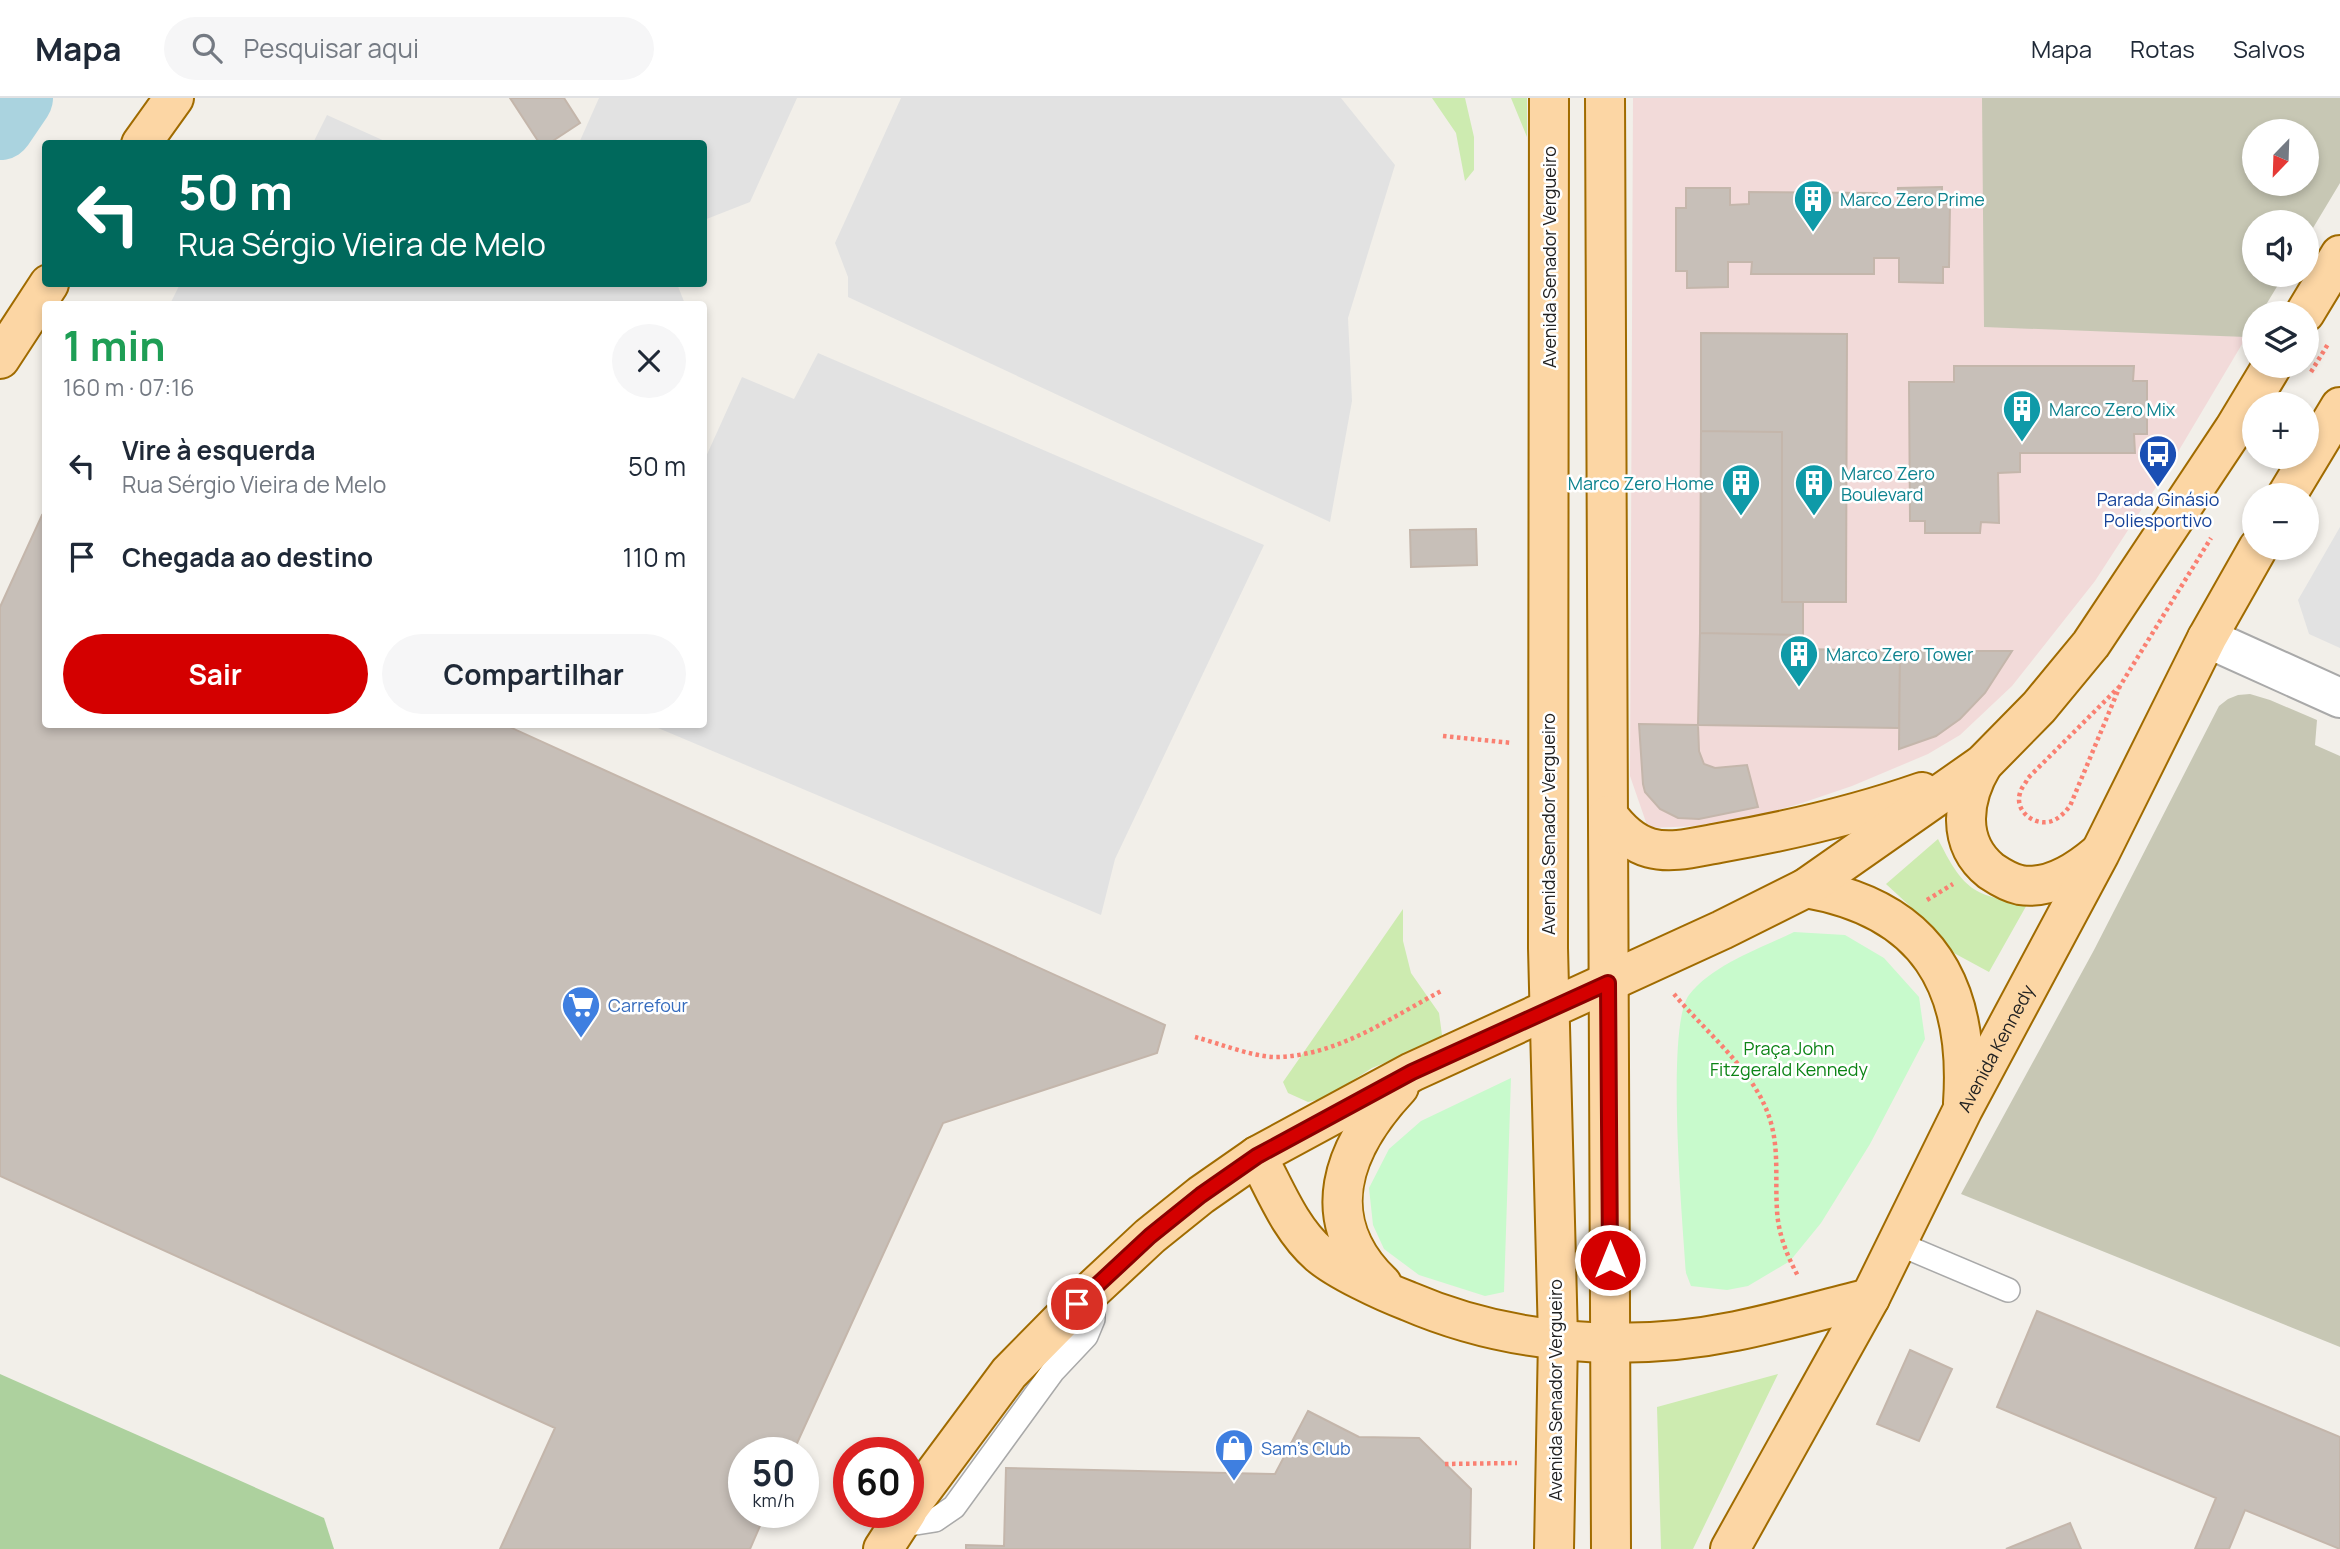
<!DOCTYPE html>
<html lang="pt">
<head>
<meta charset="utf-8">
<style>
	:root { --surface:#fff; --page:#f6f6f7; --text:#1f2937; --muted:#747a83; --line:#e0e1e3; --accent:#d40000 }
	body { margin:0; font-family:Manrope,sans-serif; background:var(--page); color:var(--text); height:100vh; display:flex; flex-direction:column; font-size:26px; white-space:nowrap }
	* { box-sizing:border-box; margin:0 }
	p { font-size:23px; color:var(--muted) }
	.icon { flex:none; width:38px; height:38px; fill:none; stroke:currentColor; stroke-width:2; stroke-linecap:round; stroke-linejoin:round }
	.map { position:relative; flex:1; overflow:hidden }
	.side { position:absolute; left:42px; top:203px; width:665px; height:427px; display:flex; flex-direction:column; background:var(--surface); border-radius:7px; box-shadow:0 4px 10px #0003 }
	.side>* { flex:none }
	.hud { position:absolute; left:42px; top:42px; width:665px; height:147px; border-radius:7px; box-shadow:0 4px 10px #0003; background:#00695c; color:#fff; overflow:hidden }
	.needle { width:46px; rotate:203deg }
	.fabs { position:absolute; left:2242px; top:21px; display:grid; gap:14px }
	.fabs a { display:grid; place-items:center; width:77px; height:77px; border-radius:50%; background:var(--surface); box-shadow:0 4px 10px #0003; font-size:35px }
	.speed { position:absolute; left:728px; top:1339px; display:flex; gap:14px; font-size:35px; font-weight:700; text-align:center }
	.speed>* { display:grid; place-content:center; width:91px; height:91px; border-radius:50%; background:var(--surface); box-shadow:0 4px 10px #0003; line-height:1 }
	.speed small { font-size:18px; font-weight:400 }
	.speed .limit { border:10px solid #d22; background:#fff; color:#111 }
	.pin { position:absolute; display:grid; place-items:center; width:60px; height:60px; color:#fff; margin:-30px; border:4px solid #fff; border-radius:50%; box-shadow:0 2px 7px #0007 }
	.me { position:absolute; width:77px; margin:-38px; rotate:0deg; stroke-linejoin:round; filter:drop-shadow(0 0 5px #0008) }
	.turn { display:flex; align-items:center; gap:24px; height:147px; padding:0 21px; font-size:32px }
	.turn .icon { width:91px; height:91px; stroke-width:2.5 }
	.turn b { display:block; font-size:49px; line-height:60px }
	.round { display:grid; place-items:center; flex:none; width:74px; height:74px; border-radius:37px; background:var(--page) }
	.summary { display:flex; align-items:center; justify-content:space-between; height:119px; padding:0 21px }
	h1 { font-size:42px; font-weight:700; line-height:52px; color:#1e9e55 }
	.action { display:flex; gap:14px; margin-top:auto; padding:14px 21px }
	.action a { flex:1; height:80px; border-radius:42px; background:var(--accent); color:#fff; font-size:28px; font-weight:700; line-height:80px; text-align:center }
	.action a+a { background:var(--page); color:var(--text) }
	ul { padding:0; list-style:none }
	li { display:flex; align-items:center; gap:21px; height:91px; padding:0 21px }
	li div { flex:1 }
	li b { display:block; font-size:26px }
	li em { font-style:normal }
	header { display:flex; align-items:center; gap:42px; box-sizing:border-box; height:98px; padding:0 35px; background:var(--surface); border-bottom:2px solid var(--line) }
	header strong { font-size:33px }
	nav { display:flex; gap:38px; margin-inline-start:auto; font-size:24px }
	.search { width:490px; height:63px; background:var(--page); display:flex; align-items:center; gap:18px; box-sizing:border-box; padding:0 24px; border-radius:38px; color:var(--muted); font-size:26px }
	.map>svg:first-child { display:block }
	.commercial { fill:#f2dad9; fill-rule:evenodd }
	.construction { fill:#c7c7b4; fill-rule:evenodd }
	.grass { fill:#cdebb0 }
	.forest { fill:#add19e }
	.park { fill:#c8facc }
	.parking { fill:#e2e2e2 }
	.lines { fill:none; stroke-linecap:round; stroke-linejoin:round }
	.river { stroke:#aad3df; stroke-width:68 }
	.building { fill:#c7bfb8; stroke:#c4b6ab; stroke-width:2 }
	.service-casing { stroke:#a9a9a9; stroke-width:26 }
	.minor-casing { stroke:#a9a9a9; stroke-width:42 }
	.primary-casing { stroke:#a06b00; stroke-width:42 }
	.path { stroke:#fa8072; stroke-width:4.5; stroke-dasharray:3.5 3.5; stroke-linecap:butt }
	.service { stroke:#fff; stroke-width:23 }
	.minor { stroke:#fff; stroke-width:38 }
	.primary { stroke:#fcd6a4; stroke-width:38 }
	.route-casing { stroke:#8a0000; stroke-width:18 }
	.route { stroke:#d40000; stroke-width:12 }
	.labels { text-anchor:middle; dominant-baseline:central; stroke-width:5; stroke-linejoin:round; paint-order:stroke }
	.culture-label { font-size:18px; fill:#0d838f; stroke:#fff; text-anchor:start }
	.street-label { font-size:18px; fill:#222; stroke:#fff }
	.transit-label { font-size:18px; fill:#164399; stroke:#fff }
	.shop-label { font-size:18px; fill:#366cbe; stroke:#fff; text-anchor:start }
	.park-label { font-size:18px; fill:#0c8416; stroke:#fff }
</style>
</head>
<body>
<header>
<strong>Mapa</strong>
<div class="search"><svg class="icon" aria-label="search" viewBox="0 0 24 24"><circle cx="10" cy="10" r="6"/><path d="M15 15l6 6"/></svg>Pesquisar aqui</div>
<nav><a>Mapa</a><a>Rotas</a><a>Salvos</a></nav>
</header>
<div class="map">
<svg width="2340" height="1451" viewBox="0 0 2340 1451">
	<rect width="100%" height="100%" fill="#f2efe9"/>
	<!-- commercial -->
	<path class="commercial" d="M1633,0H2340L2306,124H2254V226L2169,369L2095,483L2012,588L1960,637L1928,656L1852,688L1799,706L1757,718L1698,728L1648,730L1630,678ZM2254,33H2306V86H2254Z"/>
	<!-- construction -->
	<path class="construction" d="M1982,0H2340V85L2307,140L2306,124H2254V177H2284L2261,215H2254V226L2246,239L1984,229ZM2254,33H2306V86H2254Z
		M2250,596L2270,602L2317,622L2315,647L2340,658V1249L1961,1096L2094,852L2219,608L2228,601L2238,597Z"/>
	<!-- grass -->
	<path class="grass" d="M1432,0H1465L1474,39V72L1465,83L1456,35Z
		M1511,0H1527V39Z
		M1938,741C1962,789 1974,802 2029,803L1989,874L1952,854L1925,822L1886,786Z
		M1403,811V843L1411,875L1439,915L1442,937L1432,946L1372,970L1325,1000L1308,1004L1288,995L1283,984Z
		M1778,1276L1693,1451H1661L1657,1309Z"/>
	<!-- forest -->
	<path class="forest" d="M0,1276L324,1420L334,1451H0Z"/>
	<!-- park -->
	<path class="park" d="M1794,834L1845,837L1884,860L1919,899L1925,941L1870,1046L1821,1125L1790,1163L1748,1188L1727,1192L1691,1188L1686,1175C1683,1127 1665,929 1689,897C1712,867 1761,850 1794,834Z
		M1511,980L1504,1194L1485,1198L1419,1177L1384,1151L1373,1127L1369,1090L1389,1051L1421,1023Z"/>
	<!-- parking -->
	<path class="parking" d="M599,0H797L750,104L704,122V46L579,45Z
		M901,0H1341L1395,67L1348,220L1352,303L1330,424L848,199V179L835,145Z
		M327,17L389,45H313Z
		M180,186H677L685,206H170Z
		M818,255L1264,447L1115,761L1101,817L651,627L704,626V363L742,279L794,301Z
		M2340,429V550L2309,536L2298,502Z"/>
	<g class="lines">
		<!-- river -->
		<path class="river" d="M0,28L19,0"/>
	</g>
	<!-- building -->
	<path class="building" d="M510,0H564L580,25L548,46H540Z
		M1942,89V106H1950L1949,169H1943V185L1899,184V160H1874V176H1751L1752,164H1728V189L1687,190V173H1676V110H1686V90H1730V107L1749,106V94L1877,95L1878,107H1898V90Z
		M1701,235L1847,236L1846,504H1782V334L1701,333Z
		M1954,268H2134L2133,283H2147V336H2134L2135,355H2020V374L1998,375L1999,425L1981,424L1980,435H1925V423H1910L1909,284H1954Z
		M1701,333L1782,334V504H1803V537L1700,535Z
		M42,417L46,419V626H503L1165,927L1157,955L943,1025L793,1354H744V1414H766L750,1451H500L555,1330L0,1078V509Z
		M1476,431L1477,467L1411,469L1410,432Z
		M1700,535L1803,537V551L1900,553L1899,630L1698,627Z
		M1900,553H2012L1985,595L1960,621L1936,638L1899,651Z
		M1639,626L1698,627L1699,653L1704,666L1715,670L1747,667L1758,709L1699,721L1678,720L1660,711L1645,694L1643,686Z
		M2037,1213L2340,1339V1451L2245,1412L2229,1451H2195L2216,1400L1997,1309Z
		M1910,1252L1952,1271L1919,1343L1877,1326Z
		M1308,1313L1359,1339L1419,1340L1471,1391L1470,1451H966V1447L1004,1448L1006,1370L1275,1376Z
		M2070,1425L2081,1451H2006Z"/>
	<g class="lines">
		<!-- service casing -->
		<g class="service-casing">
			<path id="service" d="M1897,1145L2008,1192
				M897,1428L935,1422L954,1409L1053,1273L1086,1238L1093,1221V1191"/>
		</g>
		<!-- minor casing -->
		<g class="minor-casing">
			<path id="minor" d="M2207,540L2340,600"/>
		</g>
		<!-- primary casing -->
		<g class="primary-casing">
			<g id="primary">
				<path d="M1549,0L1548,850L1558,1241L1554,1451"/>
				<path d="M1605,0L1611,1451"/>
				<path d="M141,46L174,0"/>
				<path d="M2305,215L2340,157"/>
				<path d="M0,261L49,186"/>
				<path d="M2287,397L2340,309"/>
				<path d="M1983,666C1962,701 1956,745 1991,773C2000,779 2010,785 2020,787C2049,792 2078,773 2098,756"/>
				<path d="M1608,717C1619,732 1632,745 1650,750C1672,756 1696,749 1719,745C1787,733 1856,717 1922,694"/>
				<path d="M1806,790C1927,811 1971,887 1963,1005"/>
				<path d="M1257,1058C1275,1091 1290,1131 1319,1156C1337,1172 1384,1194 1408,1203C1510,1247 1627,1255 1736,1233C1781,1224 1825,1211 1870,1200"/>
				<path d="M1382,1186C1314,1121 1343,1049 1399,989"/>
				<path d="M908,1411L1009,1275L1077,1206L1150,1138L1201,1097L1257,1058L1412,974L1722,832L1806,790L1983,666L2039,609L2091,546L2234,331L2272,268"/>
				<path d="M883,1451L907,1414"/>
				<path id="s1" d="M1730,1451L1870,1200L1963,1011L2100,755L2207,540L2258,450"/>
			</g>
		</g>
		<!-- path -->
		<path class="path" d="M2311,274L2328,246
			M2120,588L2028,680C2026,685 2021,690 2020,695C2014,714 2036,729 2052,723C2060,720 2065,714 2070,708L2120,588L2211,440
			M1443,638L1512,645
			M1927,802L1953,786
			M1674,896C1707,936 1757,974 1771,1025C1779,1053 1775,1083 1777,1112C1778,1135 1787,1158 1798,1178
			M1195,939C1218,945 1250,958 1274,959C1336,959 1390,920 1443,892
			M1445,1366L1517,1365"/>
		<!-- service -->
		<use href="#service" class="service"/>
		<!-- minor -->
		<use href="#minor" class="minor"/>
		<!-- primary -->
		<use href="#primary" class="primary"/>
	</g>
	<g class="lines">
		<!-- route casing -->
		<g class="route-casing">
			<path id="route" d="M1077,1206L1150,1138L1201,1097L1257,1058L1412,974L1608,885L1610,1162"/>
		</g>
		<!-- route -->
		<use href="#route" class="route"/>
	</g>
	<!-- icons -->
	<defs>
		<g id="building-pin" transform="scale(2.0125)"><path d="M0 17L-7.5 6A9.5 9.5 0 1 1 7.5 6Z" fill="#0f9aa8" stroke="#fff"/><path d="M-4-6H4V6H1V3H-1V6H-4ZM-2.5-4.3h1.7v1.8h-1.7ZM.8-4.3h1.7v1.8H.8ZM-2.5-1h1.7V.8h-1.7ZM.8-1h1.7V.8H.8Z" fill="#fff"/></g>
		<g id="bus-pin" transform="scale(2.0125)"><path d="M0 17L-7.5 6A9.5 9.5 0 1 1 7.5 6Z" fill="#1a4fb4" stroke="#fff"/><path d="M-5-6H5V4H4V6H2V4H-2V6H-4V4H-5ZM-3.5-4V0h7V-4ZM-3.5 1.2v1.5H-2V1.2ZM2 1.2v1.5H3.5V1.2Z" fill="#fff"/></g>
		<g id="supermarket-pin" transform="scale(2.0125)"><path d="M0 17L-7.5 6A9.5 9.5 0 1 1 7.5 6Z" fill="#3f7fe0" stroke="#fff"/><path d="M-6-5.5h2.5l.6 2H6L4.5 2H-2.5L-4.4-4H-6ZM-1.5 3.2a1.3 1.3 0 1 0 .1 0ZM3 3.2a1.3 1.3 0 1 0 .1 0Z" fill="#fff"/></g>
		<g id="shop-pin" transform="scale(2.0125)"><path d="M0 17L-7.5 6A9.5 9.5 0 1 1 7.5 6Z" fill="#3f7fe0" stroke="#fff"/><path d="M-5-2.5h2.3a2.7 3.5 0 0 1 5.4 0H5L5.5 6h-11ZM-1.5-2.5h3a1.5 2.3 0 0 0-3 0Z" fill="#fff"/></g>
	</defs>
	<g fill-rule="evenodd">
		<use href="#building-pin" x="1813" y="101"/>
		<use href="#building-pin" x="2022" y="311"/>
		<use href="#bus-pin" x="2158" y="356"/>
		<use href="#building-pin" x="1741" y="385"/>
		<use href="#building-pin" x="1814" y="385"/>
		<use href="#building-pin" x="1799" y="556"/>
		<use href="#supermarket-pin" x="581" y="907"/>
		<use href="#shop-pin" x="1234" y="1350"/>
	</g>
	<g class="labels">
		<!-- culture labels -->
		<g class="culture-label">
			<text x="1840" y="101">Marco Zero Prime</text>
			<text x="2049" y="311">Marco Zero Mix</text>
			<text x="1841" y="375">Marco Zero<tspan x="1841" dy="21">Boulevard</tspan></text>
			<text x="1714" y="385" text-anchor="end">Marco Zero Home</text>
			<text x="1826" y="556">Marco Zero Tower</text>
		</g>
		<!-- street labels -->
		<g class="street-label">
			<text transform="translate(1549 159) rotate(-90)">Avenida Senador Vergueiro</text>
			<text transform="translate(1548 726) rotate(-90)">Avenida Senador Vergueiro</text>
			<text stroke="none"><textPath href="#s1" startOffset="567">Avenida Kennedy</textPath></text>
			<text transform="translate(1555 1292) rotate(-90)">Avenida Senador Vergueiro</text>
		</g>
		<!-- transit labels -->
		<g class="transit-label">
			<text x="2158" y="401">Parada Ginásio<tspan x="2158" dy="21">Poliesportivo</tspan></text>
		</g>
		<!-- shop labels -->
		<g class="shop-label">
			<text x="608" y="907">Carrefour</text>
			<text x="1261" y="1350">Sam's Club</text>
		</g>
		<!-- park labels -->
		<g class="park-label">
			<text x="1789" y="950">Praça John<tspan x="1789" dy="21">Fitzgerald Kennedy</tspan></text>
		</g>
	</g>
</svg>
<div class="fabs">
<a><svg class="needle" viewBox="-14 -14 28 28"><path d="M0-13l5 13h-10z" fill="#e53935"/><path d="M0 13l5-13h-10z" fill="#747a83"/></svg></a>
<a><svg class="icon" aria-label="sound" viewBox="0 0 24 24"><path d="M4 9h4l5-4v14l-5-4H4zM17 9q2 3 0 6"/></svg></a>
<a><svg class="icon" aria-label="layers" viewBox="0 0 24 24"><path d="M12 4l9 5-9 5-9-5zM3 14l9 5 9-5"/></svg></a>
<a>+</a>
<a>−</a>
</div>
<div class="speed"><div>50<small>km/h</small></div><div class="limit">60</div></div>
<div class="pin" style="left:1077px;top:1206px;background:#d93025"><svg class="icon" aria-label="arrive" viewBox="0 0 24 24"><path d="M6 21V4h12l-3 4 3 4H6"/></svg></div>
<svg class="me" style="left:1610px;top:1162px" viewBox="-20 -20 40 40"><circle r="17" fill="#d40000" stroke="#fff" stroke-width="3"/><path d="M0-11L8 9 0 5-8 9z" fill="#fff"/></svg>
<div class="hud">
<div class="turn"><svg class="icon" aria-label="left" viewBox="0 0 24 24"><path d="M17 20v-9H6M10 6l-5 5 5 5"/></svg><div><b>50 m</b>Rua Sérgio Vieira de Melo</div></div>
</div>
<section class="side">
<div class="summary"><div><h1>1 min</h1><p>160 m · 07:16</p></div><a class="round"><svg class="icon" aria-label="close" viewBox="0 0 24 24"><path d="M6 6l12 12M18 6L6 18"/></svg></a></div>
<ul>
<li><svg class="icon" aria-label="left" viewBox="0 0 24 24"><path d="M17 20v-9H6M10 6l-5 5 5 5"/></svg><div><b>Vire à esquerda</b><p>Rua Sérgio Vieira de Melo</p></div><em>50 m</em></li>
<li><svg class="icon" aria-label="arrive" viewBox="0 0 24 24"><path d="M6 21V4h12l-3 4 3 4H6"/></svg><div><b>Chegada ao destino</b></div><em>110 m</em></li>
</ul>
<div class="action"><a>Sair</a><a>Compartilhar</a></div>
</section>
</div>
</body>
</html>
